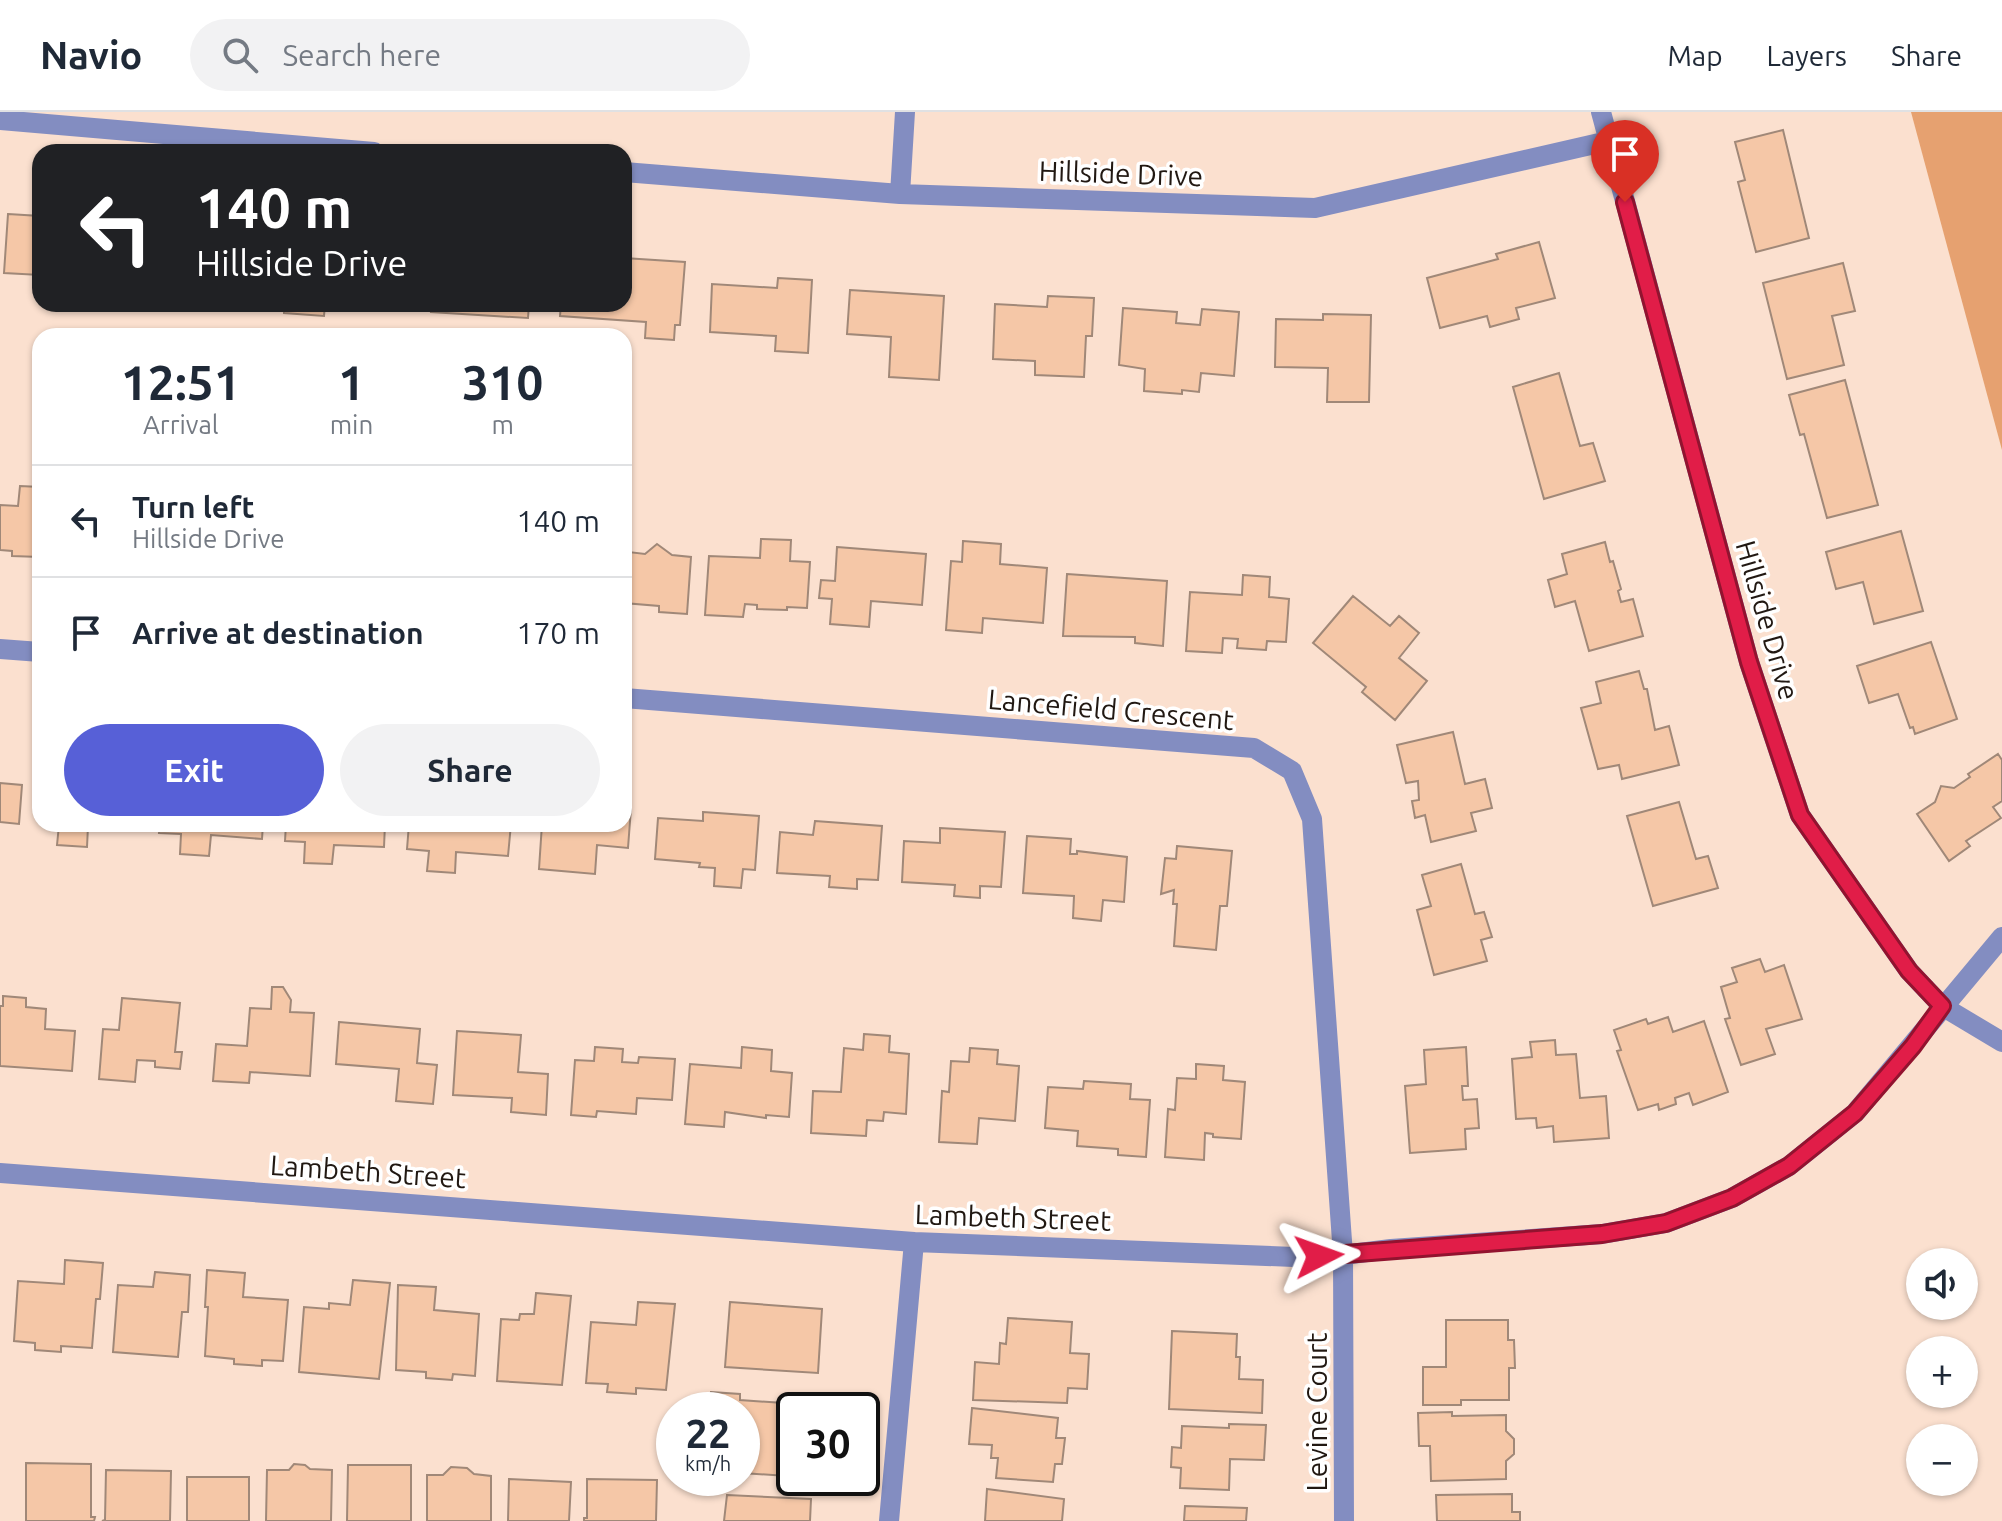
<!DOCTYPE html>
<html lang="en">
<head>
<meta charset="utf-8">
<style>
	:root { --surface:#fff; --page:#f2f2f3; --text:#1f2937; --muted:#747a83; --line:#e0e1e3; --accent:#5760d7 }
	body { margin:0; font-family:Ubuntu,sans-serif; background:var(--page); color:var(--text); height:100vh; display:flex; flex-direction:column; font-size:30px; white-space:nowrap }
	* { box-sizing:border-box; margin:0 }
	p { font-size:26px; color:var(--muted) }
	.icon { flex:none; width:44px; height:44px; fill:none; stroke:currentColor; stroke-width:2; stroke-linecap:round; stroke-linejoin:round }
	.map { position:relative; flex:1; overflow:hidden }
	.details { position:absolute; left:32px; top:216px; width:600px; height:504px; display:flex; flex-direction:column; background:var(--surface); border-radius:24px; box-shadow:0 2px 6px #0004 }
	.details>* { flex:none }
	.hud { position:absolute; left:32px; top:32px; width:600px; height:168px; border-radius:24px; box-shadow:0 2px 6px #0004; background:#202124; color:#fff; overflow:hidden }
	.controls { position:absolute; left:1906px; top:1136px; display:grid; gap:16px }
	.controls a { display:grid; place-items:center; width:72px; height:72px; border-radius:50%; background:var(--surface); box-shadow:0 2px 6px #0004; font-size:40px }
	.speed { position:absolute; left:656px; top:1280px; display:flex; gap:16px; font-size:40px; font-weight:700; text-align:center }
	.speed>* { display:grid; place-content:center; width:104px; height:104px; border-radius:50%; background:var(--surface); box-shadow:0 2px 6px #0004; line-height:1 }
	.speed small { font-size:20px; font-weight:400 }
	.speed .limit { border:4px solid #111; border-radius:12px; background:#fff; color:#111 }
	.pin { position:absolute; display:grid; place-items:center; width:68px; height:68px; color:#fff; margin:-82px -34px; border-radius:50% 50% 50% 0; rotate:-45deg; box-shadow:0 0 8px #0007 }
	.pin .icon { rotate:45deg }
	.me { position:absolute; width:88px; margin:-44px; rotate:86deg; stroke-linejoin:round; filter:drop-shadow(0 0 6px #0008) }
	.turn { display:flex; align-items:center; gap:28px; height:168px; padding:0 32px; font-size:36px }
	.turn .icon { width:104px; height:104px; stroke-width:2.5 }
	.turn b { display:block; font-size:56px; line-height:68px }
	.eta { display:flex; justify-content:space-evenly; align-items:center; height:136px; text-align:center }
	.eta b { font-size:48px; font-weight:700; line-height:56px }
	.action { display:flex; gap:16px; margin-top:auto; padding:16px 32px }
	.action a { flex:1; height:92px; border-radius:48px; background:var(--accent); color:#fff; font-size:32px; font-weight:700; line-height:92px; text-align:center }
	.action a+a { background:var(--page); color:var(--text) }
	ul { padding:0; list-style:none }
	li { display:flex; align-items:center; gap:24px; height:112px; padding:0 32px; border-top:2px solid var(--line) }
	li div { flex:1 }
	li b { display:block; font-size:30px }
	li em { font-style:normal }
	header { display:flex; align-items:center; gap:48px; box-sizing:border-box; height:112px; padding:0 40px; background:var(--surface); border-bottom:2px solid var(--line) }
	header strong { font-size:38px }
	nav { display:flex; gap:44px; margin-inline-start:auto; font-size:28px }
	.search { width:560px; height:72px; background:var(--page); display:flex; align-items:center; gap:20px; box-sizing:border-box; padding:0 28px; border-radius:44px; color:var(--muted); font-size:30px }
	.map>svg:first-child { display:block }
	.green { fill:#e6a170 }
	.building { fill:#f5c7a7; stroke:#a08878; stroke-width:2 }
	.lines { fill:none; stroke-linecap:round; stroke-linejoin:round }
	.minor { stroke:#838dc1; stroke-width:20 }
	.route-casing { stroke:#92132f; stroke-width:20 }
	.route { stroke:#e11d48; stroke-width:14 }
	.labels { text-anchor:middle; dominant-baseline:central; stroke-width:7; stroke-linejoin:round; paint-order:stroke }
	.street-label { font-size:28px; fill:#211812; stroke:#fff }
</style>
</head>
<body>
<header>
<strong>Navio</strong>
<div class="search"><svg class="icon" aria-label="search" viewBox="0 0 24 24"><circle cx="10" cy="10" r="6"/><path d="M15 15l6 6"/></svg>Search here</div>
<nav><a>Map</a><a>Layers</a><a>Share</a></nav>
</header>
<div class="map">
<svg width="2002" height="1409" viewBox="0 0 2002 1409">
	<rect width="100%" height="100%" fill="#fbe0cf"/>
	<!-- green -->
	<path class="green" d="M1911,0H2002V338Z"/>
	<!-- building -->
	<path class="building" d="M1783,18L1809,126L1756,140L1738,70L1745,68L1735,30Z
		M8,102L40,104V163L4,161Z
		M1539,130L1555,186L1516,196L1519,207L1490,215L1487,204L1440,216L1427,166L1498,147L1496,142Z
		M624,146L685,150L680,213H675L674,228L645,226L646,210L560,204L561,192H624Z
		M1843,151L1855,199L1832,204L1844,253L1787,267L1763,171Z
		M778,166L812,168L808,241L775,239L776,224L710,220L712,172L777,176Z
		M850,178L944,184L939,268L889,265L891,225L847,222Z
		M1048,184L1094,186L1092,224H1086L1084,265L1035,263V249L993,247L995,192L1047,195Z
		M284,192H325L324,204L284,201Z
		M432,192H529L528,206L431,200Z
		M1123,196L1177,200L1176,211L1200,213L1202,197L1239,200L1234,264L1201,261L1199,280L1182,278V282L1144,279L1145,257L1119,253Z
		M1323,202L1371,203L1369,290H1327L1328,256L1275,255L1276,207L1323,208Z
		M1559,261L1580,334L1593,331L1605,369L1544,387L1513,275Z
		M1845,268L1878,393L1827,406L1804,322L1800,323L1789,283Z
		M20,374L40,375V445L12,444V439L0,438V393L18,394Z
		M1901,419L1923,499L1874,512L1863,470L1836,477L1826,440Z
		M761,427L791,428L790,449L810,450L807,496L787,495V498L757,497V493L745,492L743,505L705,503L709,444L760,446Z
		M963,429L1001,432L1000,452L1047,456L1043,511L983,506L982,521L946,518L951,449L962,450Z
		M1605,430L1610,450L1613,449L1621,477L1618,479L1621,490L1633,487L1643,524L1589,539L1575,489L1555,495L1548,468L1567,462L1562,442Z
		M657,432L672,443L691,445L687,502L659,500V494L624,491V434H629L628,440L645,442Z
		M837,435L926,442L922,493L871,489L869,515L830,512L832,487L819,486L821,468L835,469Z
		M1067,462L1167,469L1163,534L1135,531V525L1063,524Z
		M1243,463L1270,465L1269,485L1289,487L1286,530L1267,529L1266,538L1237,536L1238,527L1223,526L1222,541L1186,539L1190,480L1242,483Z
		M1353,484L1390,514L1399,504L1419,521L1399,546L1427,569L1395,608L1362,580L1366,575L1313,531Z
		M1931,530L1957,607L1915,622L1913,615L1910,616L1898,582L1869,591L1857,554Z
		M1639,559L1644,577H1647L1655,618L1669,614L1679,653L1622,667L1619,653L1598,657L1581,596L1601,591L1596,570Z
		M1453,620L1465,672L1485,667L1492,696L1471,701L1476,719L1431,730L1425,703L1415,706L1412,689L1419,688L1418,669L1406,671L1397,633Z
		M1998,642L2002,648V689L1993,695L2001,706L1966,729L1970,734L1949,749L1917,702L1935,690L1941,674L1954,676L1970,665L1968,662Z
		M0,671L22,673L19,712L0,710Z
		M1679,690L1696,747L1708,744L1718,776L1653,794L1627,704Z
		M624,695L631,696L628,736L597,733L595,762L539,757L542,712H624Z
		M703,700L759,704L755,758L743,757L741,776L714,774L715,756L699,755L700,751L655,747L658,706L703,709Z
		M815,709L882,714L878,768L857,767V777L829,775L830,764L777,761L780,720L813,723Z
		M41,712H140L139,718L88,714L87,735L57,733L59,713Z
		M160,712H263L262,727L211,723L209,744L180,742L181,722L159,721Z
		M286,712H385L384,735L334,733L332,752L304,751L305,730L285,729Z
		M409,712H511L508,744L456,740L455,761L427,759L429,739L407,737Z
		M940,716L1005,720L1001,775L980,774V786L954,784L955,773L902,770L904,729L940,731Z
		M1027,724L1071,727L1070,742H1077V739L1127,745L1124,790L1103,788L1101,809L1073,806L1074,784L1023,781Z
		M1177,734L1232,739L1227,794H1220L1216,838L1174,834L1177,792H1173L1174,778L1161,782L1165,746L1176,747Z
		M1461,752L1475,802L1484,800L1492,825L1481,828L1487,849L1434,863L1417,798L1431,794L1422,763Z
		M1760,847L1765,860L1784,853L1802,907L1766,917L1775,942L1741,953L1725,907L1730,906L1721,875L1737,870L1732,856Z
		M272,875H283L291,888L290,900L314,901L310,964L250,960L249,971L213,969L216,932L247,934L250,896L271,897Z
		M3,884L26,886V895L46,897L45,917L75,919L72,959L0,954V894H3Z
		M122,886L180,891L175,940H182L180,957L155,955V949L137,948L135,970L99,967L103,917L119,918Z
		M1668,905L1673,920L1704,909L1728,980L1693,993L1689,981L1675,986L1676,992L1659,998L1658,992L1638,998L1617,939L1621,938L1614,918L1646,907L1648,912Z
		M339,910L420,917L417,951L437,953L433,992L396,989L399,957L336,952Z
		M457,919L521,923L518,960L548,962L546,1003L511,1000L512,986L453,983Z
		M864,922L890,924L889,940L909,942L906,1002L884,1000L883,1009L867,1008L866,1024L811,1021L813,979L841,980L844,936L863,938Z
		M1555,928L1556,943L1576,942L1580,986L1606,984L1609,1026L1554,1030L1553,1014L1537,1016L1536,1006L1516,1007L1512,947L1532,945L1530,930Z
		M595,935L623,937L622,950L638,951L639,945L675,947L672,988L637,986L636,1002L597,999L596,1005L571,1003L575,948L594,949Z
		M742,935L772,938L771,959L792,961L789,1005L766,1003V1006L725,1000L724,1015L685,1012L690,952L741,956Z
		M1466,935L1468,974H1462L1463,988L1477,987L1479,1016L1465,1017L1466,1037L1410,1041L1405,974L1426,972L1424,938Z
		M970,936L998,938L997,952L1019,954L1015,1009L979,1006L977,1032L939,1030L942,979L949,980L951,949L969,950Z
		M1196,952L1224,954L1223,968L1245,970L1241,1027L1213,1025V1022L1205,1021L1204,1048L1165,1045L1168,997L1175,998L1177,966L1196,967Z
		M1084,969L1131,972L1130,987L1150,988L1146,1045L1118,1043V1037L1077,1034L1078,1019L1045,1016L1048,975L1083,977Z
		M65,1148L103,1151L100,1187H96L92,1236L61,1234V1240L35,1238V1231L14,1229L18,1169L64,1172Z
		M207,1158L245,1161L243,1185L288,1188L283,1249L262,1248V1254L234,1252V1247L205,1244L208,1195H205Z
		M155,1160L190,1163L188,1200H182L178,1245L113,1240L118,1173L153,1175Z
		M353,1168L390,1171L379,1267L299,1260L304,1195L329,1197V1191L350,1193Z
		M398,1173L436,1175L434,1198L479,1202L475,1264L453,1262L452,1268L426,1266V1260L396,1258Z
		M536,1181L571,1184L562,1273L497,1269L501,1207L519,1208L520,1202H534Z
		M638,1190L675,1192L666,1278L636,1276V1282L607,1280L608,1272L586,1271L591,1210L636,1213Z
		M730,1190L822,1197L818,1261L725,1255Z
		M1008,1206L1072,1210L1070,1241L1089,1242L1087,1277L1068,1276L1067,1291L973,1288L975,1250L999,1252L1000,1231L1006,1232Z
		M1446,1208H1508V1228H1514L1515,1256H1509V1288H1461V1293H1423V1255H1446Z
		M1172,1219L1237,1222L1236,1245H1240L1239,1267L1263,1268L1262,1301L1169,1297Z
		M711,1280L740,1282V1288L813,1293L812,1298H794V1327L790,1326L787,1364L742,1361V1298H710Z
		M972,1296L1058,1306L1056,1326H1065L1062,1352H1055L1053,1370L996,1366L998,1346H991L992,1333L969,1332Z
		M1452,1300V1304L1506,1303V1319L1514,1327V1342L1506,1349V1367L1431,1369L1430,1334H1419L1418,1301Z
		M1229,1312L1266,1313L1264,1348L1230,1347L1229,1378L1180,1376L1181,1356L1171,1355L1172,1335L1181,1336L1182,1314L1229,1316Z
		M26,1351L91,1352V1405H95L94,1409H26Z
		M294,1352L305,1353L310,1357L332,1358L331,1409H266L267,1358H289Z
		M348,1353H411V1409H347Z
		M451,1355L467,1356L474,1362L491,1364V1409H427V1363H443Z
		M106,1358L171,1359L170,1409H102L105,1408Z
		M187,1365H249V1409H187Z
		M509,1367L571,1370L569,1409H508Z
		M587,1367L657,1368L656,1409H584V1406H587Z
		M987,1377L1064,1387L1062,1409H985Z
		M1512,1382V1400H1520V1409H1437L1436,1383Z
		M727,1383L811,1387L810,1409H724Z
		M1185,1394L1247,1396L1246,1409H1184Z"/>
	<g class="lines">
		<!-- minor -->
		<path class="minor" d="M1601,0L1749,550L1800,703L1909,859L1942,894L2002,930
			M0,8L374,40
			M624,60L900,82L1315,96L1608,29
			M900,82L905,0
			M0,537L40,540
			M624,586L1254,636L1292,659L1312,707L1343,1143L1344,1409
			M0,1061L914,1130L1294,1145L1343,1143L1391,1137L1602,1122L1666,1111L1732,1086L1789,1054L1855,1001L2002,825
			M889,1409L914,1130"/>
	</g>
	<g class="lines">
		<!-- route casing -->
		<g class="route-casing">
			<path id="route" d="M1319,1144L1602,1122L1666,1111L1732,1086L1789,1054L1855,1001L1913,934L1942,894L1909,859L1800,703L1749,550L1625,90"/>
		</g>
		<!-- route -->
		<use href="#route" class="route"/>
	</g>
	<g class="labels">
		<!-- street labels -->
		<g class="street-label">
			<text transform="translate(1121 61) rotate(2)">Hillside Drive</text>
			<text transform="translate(1768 508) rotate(74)">Hillside Drive</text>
			<text transform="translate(1111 597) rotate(5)">Lancefield Crescent</text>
			<text transform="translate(368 1059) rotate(4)">Lambeth Street</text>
			<text transform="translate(1013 1105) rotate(2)">Lambeth Street</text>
			<text transform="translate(1316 1300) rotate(-90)">Levine Court</text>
		</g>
	</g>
</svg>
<div class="controls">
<a><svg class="icon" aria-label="sound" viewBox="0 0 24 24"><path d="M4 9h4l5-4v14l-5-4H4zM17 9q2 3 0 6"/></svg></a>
<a>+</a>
<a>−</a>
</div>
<div class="speed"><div>22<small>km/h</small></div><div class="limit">30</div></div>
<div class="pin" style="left:1625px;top:90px;background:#d93025"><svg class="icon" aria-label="arrive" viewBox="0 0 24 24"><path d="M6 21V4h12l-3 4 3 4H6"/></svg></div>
<svg class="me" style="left:1319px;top:1144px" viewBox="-20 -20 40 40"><path d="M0-17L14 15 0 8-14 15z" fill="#e11d48" stroke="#fff" stroke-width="4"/></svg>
<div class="hud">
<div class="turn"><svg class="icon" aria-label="left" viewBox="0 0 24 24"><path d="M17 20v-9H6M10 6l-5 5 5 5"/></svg><div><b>140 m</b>Hillside Drive</div></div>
</div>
<section class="details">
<div class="eta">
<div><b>12:51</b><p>Arrival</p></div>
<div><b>1</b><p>min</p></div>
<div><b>310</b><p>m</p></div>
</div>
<ul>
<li><svg class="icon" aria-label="left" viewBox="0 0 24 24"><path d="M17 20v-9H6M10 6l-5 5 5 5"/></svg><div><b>Turn left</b><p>Hillside Drive</p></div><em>140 m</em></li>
<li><svg class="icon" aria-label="arrive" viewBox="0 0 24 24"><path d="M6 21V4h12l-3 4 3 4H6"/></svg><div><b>Arrive at destination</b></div><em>170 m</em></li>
</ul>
<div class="action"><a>Exit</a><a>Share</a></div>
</section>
</div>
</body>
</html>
